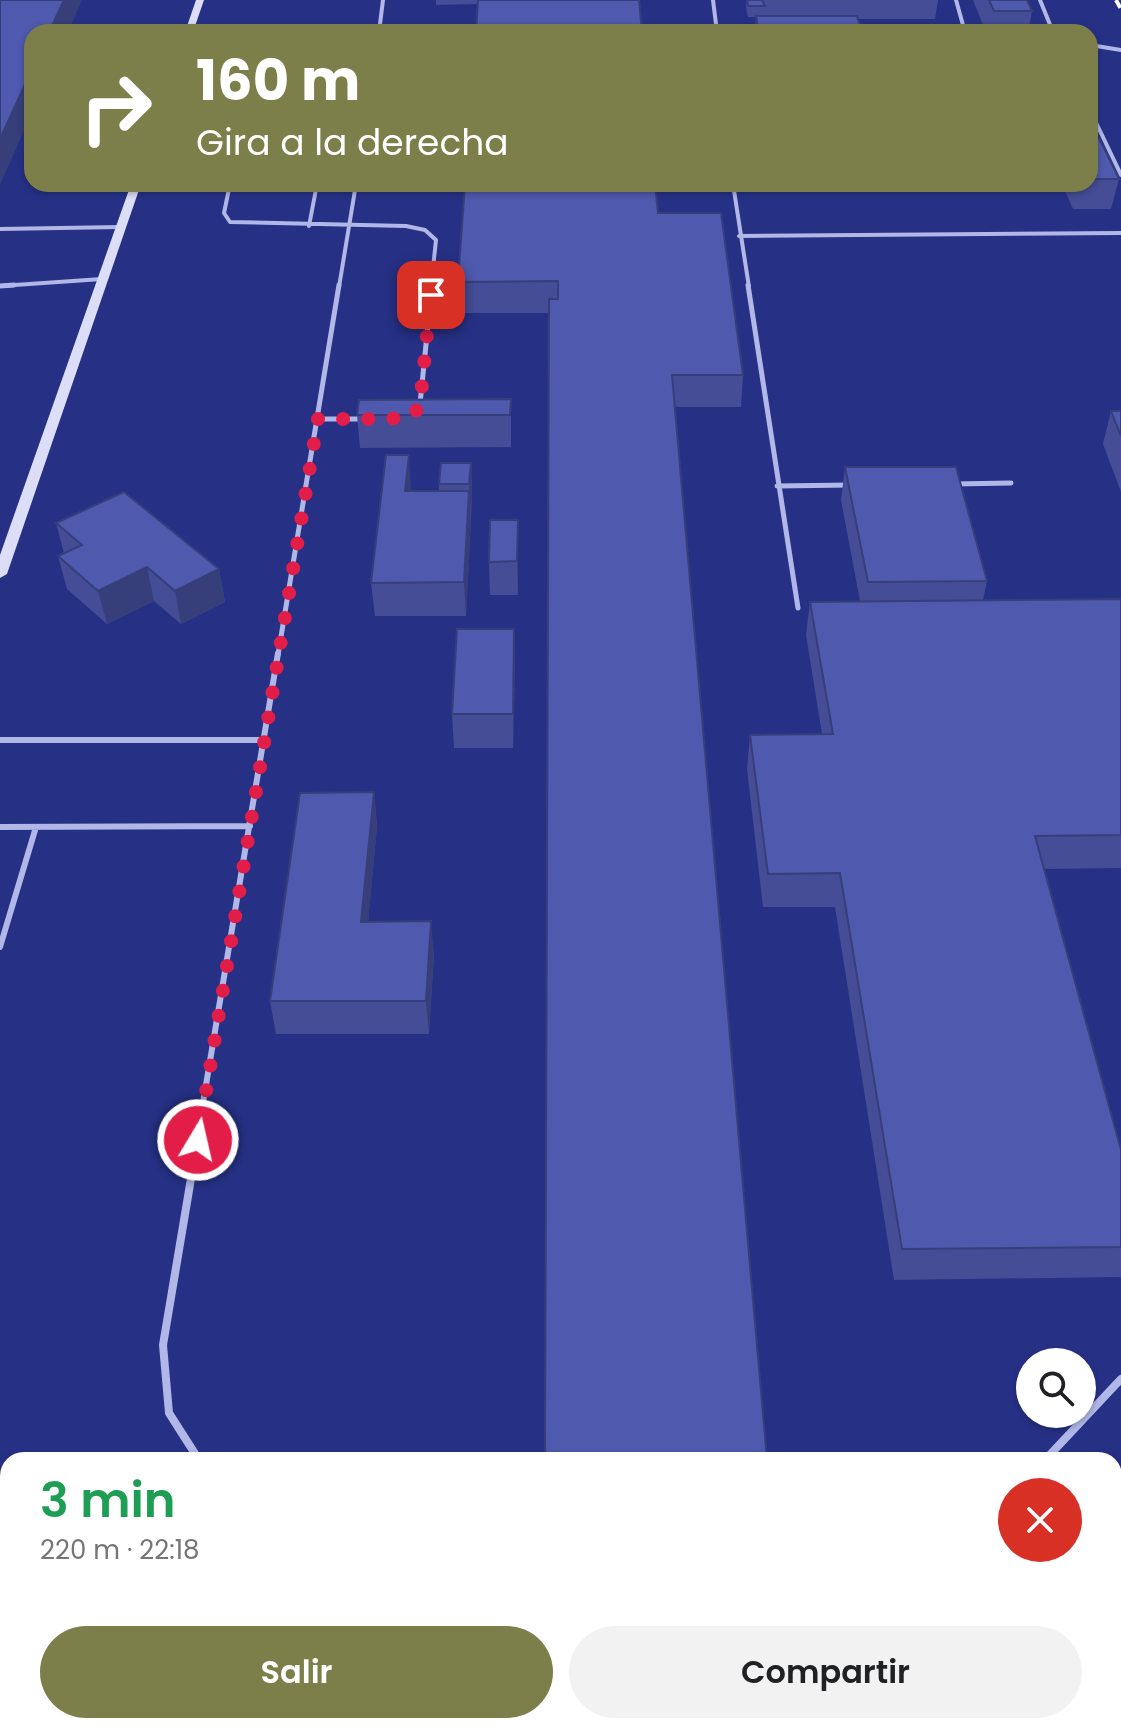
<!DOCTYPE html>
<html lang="es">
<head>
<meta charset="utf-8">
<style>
	:root { --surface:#fff; --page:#f2f2f2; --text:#202124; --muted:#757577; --accent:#7c7f49 }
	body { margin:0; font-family:Poppins,sans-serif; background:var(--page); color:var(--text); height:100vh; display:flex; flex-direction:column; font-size:30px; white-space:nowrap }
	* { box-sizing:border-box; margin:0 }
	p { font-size:26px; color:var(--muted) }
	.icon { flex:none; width:44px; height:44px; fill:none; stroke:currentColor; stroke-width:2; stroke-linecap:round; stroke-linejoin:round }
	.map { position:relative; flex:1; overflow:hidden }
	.side { position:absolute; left:0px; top:1452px; width:1122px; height:282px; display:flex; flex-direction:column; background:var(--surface); border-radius:24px 24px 0 0; box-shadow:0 2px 6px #0004 }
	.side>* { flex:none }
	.top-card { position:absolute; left:24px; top:24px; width:1074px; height:168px; border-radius:24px; box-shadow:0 2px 6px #0004; background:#7c7f49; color:#fff; overflow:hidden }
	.tools { position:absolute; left:1016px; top:1348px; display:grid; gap:16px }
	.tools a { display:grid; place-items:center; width:80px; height:80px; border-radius:50%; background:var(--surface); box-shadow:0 2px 6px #0004; font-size:40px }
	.pin { position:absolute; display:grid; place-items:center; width:68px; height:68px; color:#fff; margin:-34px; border-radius:16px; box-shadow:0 4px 12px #0006 }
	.me { position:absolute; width:88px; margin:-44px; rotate:9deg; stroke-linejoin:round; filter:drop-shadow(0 0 6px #0008) }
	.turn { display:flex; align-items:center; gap:28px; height:168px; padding:0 40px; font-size:36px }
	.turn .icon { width:104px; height:104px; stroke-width:2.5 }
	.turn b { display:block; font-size:56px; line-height:68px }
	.round { display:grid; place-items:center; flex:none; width:84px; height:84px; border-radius:42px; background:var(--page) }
	.overview { display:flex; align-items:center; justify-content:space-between; height:136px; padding:0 40px }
	h1 { font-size:48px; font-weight:600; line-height:60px; color:#1e9e55 }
	.action { display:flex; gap:16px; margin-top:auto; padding:16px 40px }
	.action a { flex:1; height:92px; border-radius:48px; background:var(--accent); color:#fff; font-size:32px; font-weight:600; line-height:92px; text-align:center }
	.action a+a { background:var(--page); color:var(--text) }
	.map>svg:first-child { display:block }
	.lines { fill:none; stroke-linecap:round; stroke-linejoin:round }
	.lane-far3 { stroke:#b1b8e8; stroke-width:4 }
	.lane-far2 { stroke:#b1b8e8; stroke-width:5 }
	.lane-far1 { stroke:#b1b8e8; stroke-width:6 }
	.lane { stroke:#b1b8e8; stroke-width:8 }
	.secondary { fill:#dcdef7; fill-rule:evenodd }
	.rail { stroke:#fff; stroke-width:4; stroke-dasharray:9 4; stroke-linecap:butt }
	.wall { fill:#444d96 }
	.shaded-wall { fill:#373f7a }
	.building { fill:#4f5aae; stroke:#373f7a; stroke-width:2 }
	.route { stroke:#e11d48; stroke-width:14; stroke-dasharray:0 25.2 }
</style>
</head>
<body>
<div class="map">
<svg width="1121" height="1733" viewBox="0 0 1121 1733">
	<rect width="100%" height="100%" fill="#263186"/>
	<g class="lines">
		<!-- lane-far3 -->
		<path class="lane-far3" d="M713,0L717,32
			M1040,0L1053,32
			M379,32L383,0
			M893,32L961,30L963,25L956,0
			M1090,45L1121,50
			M1090,110L1121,175
			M230,184L224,213L230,222L406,226L425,230L436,240L431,287
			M733,184L749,287
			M309,226L317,184
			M0,229L120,227
			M739,236L1121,233
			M0,286L102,279
			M339,287L356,184"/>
		<!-- lane-far2 -->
		<path class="lane-far2" d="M748,285L798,608
			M0,286L14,285
			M420,404L432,285
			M318,419H363
			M954,484L1011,483
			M777,486L851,485
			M278,655L339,285"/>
		<!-- lane-far1 -->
		<path class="lane-far1" d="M0,740H265
			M0,827L250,826
			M0,947L36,827
			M199,1127L278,653"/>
		<!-- lane -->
		<path class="lane" d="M199,1460L169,1413L163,1345L200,1125
			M1045,1460L1121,1379
			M480,1726L488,1733
			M788,1733L795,1726"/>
		<!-- secondary -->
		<path class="secondary" d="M196,0H204L193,32H185Z
			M131,184H141L7,574L0,578V555Z"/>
		<!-- rail -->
		<path class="rail" d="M1116,0L1121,9"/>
	</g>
	<!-- wall -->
	<path class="wall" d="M436,0H639L436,5Z
		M747,0H938L935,19H858L862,32H755L756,17H748L746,7Z
		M973,0H1027L1032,11L1028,32H986Z
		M1090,138L1119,179L1111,209H1073L1062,184H1090Z
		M658,213L743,375L741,407H675L549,313H459L458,282Z
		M511,399V447L360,448L357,415Z
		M1111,411H1121V492L1103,444Z
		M471,463L472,496L466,616H375L371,583L411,488V491H439V484Z
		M845,467L987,581L983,600L1121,599V868L1044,869L1121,1150V1277L894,1280L835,907H763L747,769L750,735L822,734L806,635L810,602L860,601L841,500Z
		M56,523L219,569L225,602L181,624L154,601L107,624L67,589L58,556L64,553Z
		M518,553V595H490L489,562Z
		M515,662L513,748H454L452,714Z
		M374,792L377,826L368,922L434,954L429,1034H276L270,1001Z"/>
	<!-- shaded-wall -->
	<path class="shaded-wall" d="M64,0H82L68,32H49Z
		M32,69V112L0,185V139Z
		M409,455L411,488L408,524L405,491Z
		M471,463L472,496L471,517L469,484Z
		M469,491L471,524L466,616L464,582Z
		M518,520V595L517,561Z
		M147,567L154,601L107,624L98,591Z
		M219,569L225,602L181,624L175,591Z
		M514,629L515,662L513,748V714Z
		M374,792L377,826L365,955L361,922Z
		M431,921L434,954L429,1034L426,1001Z"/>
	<!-- building -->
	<path class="building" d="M0,0H64L49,32H32V69L0,139Z
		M478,0H639L642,32H476Z
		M747,0H762L765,6H748Z
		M989,0H1027L1032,11H994Z
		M756,16H857L862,32H759Z
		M1090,138H1099L1119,179H1090Z
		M465,184H655L658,213H721L743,375H672L767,1460H545L549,299H558V281L458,282Z
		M511,399L510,415H357L359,400Z
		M1111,411H1121V436Z
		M386,455H409L405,491H469L464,582L371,583Z
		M441,463H471L469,484H439Z
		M845,467H956L987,581L868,582Z
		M124,492L219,569L175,591L147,567L98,591L58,556L82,545L56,523Z
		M490,520H518L517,561L489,562Z
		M1121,599V835L1035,836L1121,1150V1247L902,1249L840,873L768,874L750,735L833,734L810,602Z
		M457,629H514L513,714H452Z
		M374,792L361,922L431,921L426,1001H270L300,793Z"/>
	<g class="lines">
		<!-- route -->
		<path class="route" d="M198,1140L318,419H391L414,414L420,405L431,295"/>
	</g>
</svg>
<div class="tools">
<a><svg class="icon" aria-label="search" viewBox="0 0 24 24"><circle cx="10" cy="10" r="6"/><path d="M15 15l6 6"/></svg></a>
</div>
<div class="pin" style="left:431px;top:295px;background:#d93025"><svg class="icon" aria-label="arrive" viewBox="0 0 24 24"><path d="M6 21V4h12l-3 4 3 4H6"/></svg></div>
<svg class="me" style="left:198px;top:1140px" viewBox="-20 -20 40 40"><circle r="17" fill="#e11d48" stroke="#fff" stroke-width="3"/><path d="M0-11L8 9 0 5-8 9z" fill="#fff"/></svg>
<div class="top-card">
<div class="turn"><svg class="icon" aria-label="right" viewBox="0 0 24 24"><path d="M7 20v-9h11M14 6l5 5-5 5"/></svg><div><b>160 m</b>Gira a la derecha</div></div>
</div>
<section class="side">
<div class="overview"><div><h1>3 min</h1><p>220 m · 22:18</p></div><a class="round" style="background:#d93025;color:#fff"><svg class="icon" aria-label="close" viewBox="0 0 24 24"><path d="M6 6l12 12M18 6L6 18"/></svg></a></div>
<div class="action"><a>Salir</a><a>Compartir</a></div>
</section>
</div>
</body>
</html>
